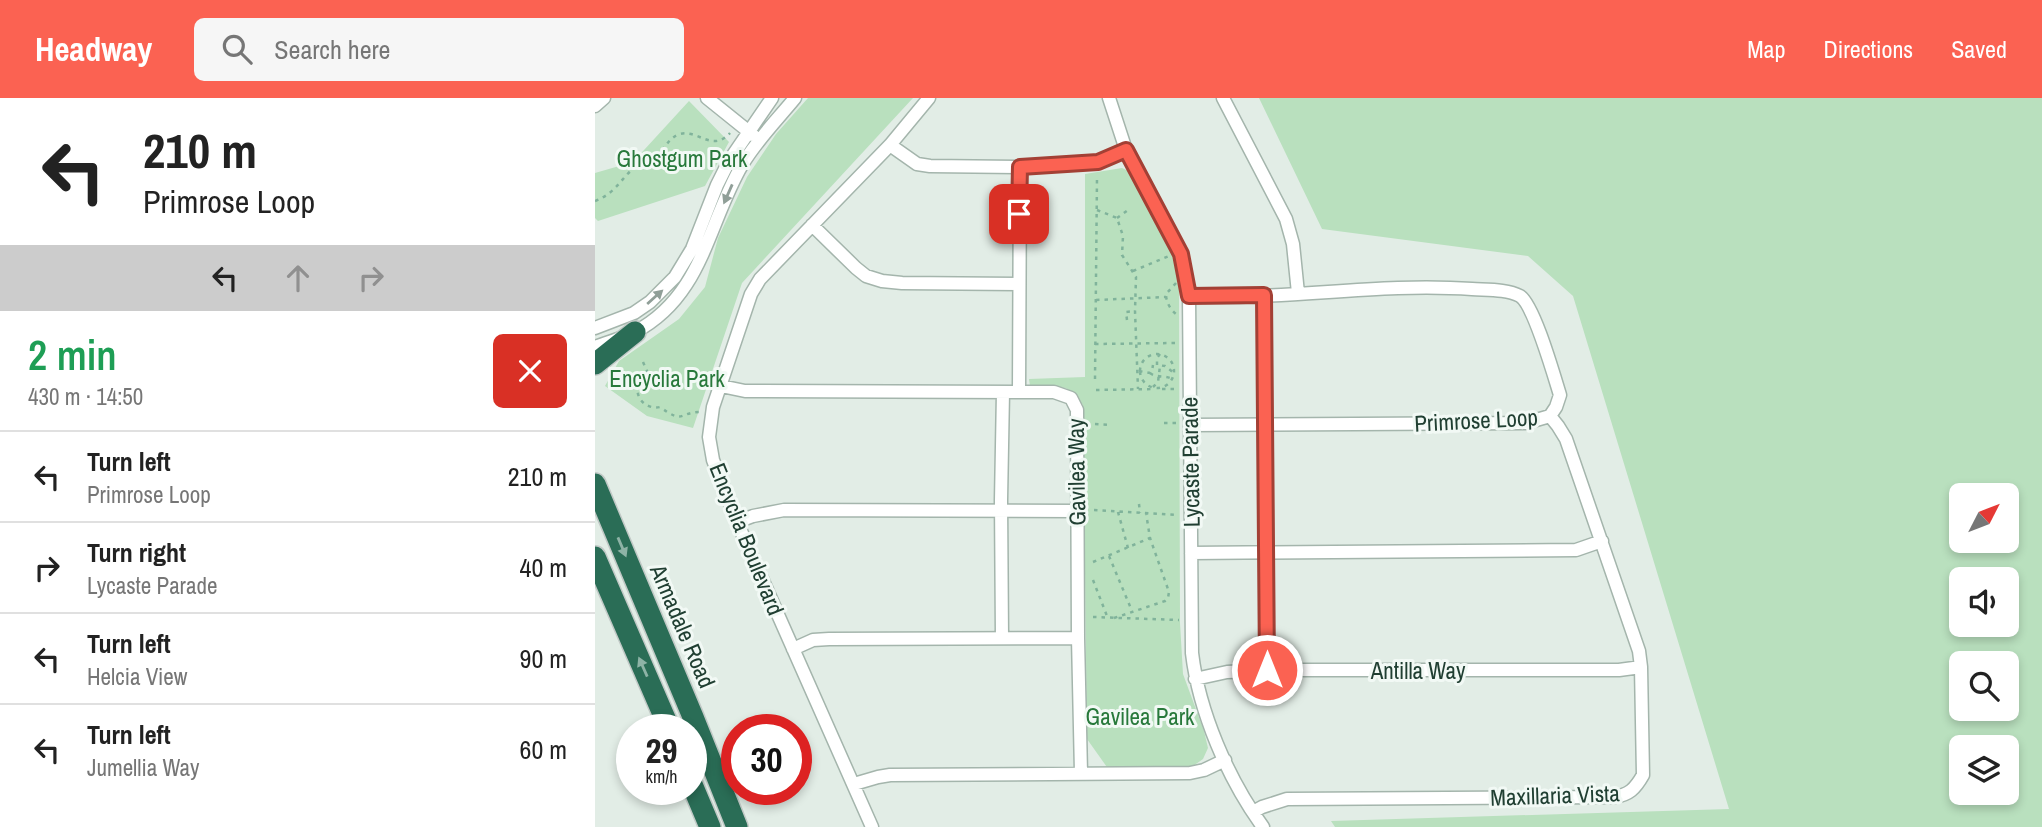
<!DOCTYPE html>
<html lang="en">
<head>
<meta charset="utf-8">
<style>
	:root { --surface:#fff; --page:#f6f6f6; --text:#222; --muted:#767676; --line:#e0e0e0; --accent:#fb6252 }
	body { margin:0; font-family:"Archivo Narrow",sans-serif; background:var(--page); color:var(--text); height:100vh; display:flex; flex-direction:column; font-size:26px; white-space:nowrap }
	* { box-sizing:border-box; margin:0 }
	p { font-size:23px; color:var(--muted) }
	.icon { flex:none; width:38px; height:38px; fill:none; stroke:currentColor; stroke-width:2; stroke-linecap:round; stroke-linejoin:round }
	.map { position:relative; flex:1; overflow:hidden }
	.details { display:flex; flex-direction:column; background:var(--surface); width:595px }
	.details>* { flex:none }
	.banner { background:#fff; color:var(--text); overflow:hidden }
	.needle { width:46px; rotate:48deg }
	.fabs { position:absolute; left:1354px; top:385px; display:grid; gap:14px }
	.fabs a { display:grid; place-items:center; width:70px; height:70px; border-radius:10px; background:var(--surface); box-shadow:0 4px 10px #0003; font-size:35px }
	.speed { position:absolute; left:21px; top:616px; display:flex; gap:14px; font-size:35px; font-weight:700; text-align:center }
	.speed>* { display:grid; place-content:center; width:91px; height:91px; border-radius:50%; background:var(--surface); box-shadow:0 4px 10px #0003; line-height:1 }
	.speed small { font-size:18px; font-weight:400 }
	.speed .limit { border:10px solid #d22; background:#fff; color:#111 }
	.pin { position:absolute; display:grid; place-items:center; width:60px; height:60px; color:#fff; margin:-30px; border-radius:14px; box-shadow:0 4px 10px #0006 }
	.me { position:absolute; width:77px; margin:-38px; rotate:0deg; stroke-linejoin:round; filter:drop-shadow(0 0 5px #0008) }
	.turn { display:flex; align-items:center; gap:24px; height:147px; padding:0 28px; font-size:32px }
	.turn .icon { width:91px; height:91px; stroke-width:2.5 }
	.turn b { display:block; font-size:49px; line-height:60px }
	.lanes { display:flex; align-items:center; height:66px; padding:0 28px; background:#0003; justify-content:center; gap:35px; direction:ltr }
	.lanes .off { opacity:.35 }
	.round { display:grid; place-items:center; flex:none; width:74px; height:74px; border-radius:10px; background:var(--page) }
	.headline { display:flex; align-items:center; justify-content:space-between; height:119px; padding:0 28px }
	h1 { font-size:42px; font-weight:600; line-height:52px; color:#1e9e55 }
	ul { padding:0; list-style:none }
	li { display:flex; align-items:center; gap:21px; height:91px; padding:0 28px; border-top:2px solid var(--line) }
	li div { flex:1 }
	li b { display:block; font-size:26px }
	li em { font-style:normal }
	header { display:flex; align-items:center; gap:42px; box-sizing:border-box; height:98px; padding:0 35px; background:var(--accent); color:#fff }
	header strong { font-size:33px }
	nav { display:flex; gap:38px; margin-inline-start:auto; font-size:24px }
	.search { width:490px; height:63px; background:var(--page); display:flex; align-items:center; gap:18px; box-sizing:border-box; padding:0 24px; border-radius:10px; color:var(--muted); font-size:26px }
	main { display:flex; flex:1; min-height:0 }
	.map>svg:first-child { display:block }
	.green { fill:#b9e0be; fill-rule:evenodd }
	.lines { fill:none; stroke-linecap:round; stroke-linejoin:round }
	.street-casing { stroke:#a4b5ac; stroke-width:15 }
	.highway-casing { stroke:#c1c9c6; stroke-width:24 }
	.path { stroke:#80b39b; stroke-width:2.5; stroke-dasharray:3.5 5; stroke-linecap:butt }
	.street { stroke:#fff; stroke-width:12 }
	.highway { stroke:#2a6d56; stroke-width:21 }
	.oneway { fill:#909f98 }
	.oneway2 { fill:#8eb3a6 }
	.route-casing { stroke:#a34035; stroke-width:18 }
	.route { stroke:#fb6252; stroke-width:12 }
	.labels { text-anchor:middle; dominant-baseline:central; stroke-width:6; stroke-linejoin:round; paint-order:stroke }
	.park-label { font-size:23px; fill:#28793b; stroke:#f2f9f5 }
	.street-label { font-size:23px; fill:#203f32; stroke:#f2f9f5 }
</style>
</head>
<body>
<header>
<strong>Headway</strong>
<div class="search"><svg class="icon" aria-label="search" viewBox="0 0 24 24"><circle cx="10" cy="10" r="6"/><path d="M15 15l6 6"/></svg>Search here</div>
<nav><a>Map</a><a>Directions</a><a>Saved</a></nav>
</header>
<main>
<section class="details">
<div class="banner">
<div class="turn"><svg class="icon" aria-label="left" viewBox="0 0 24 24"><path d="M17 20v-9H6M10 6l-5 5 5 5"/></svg><div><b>210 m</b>Primrose Loop</div></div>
<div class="lanes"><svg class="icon" aria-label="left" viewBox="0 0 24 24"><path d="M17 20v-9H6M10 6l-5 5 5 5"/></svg><svg class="icon off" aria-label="ahead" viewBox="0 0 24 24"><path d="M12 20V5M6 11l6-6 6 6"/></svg><svg class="icon off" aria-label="right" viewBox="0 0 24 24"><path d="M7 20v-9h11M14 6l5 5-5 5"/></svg></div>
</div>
<div class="headline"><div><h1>2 min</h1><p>430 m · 14:50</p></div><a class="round" style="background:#d93025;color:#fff"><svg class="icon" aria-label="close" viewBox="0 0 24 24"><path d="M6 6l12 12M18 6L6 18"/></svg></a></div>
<ul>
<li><svg class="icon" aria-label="left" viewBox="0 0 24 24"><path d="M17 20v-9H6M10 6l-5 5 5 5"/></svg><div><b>Turn left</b><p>Primrose Loop</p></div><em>210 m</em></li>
<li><svg class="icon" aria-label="right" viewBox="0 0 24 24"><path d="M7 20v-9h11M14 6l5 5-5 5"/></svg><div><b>Turn right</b><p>Lycaste Parade</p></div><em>40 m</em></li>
<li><svg class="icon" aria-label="left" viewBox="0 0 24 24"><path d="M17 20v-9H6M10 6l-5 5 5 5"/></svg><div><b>Turn left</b><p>Helcia View</p></div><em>90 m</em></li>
<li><svg class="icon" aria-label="left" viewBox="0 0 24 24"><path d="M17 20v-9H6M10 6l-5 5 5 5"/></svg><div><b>Turn left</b><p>Jumellia Way</p></div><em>60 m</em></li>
</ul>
</section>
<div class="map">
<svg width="1447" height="729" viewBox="0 0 1447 729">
	<rect width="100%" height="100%" fill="#e2ede6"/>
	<!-- green -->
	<path class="green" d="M213,0H318L147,185L98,330L52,318L10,288L24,263L84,221L110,189L123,140L152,79L181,36Z
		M664,0H1447V729H740L736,723L1134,711L978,198L933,158L727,131ZM1412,397V443H1367V397ZM1412,481V527H1367V481ZM1412,565V611H1367V565ZM1412,649V695H1367V649Z
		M94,3L134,44L110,88L3,123L0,120V75L38,64Z
		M527,70L536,74L573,145L584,173L585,525L588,576L609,633L613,650L608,661L594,671L514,672L492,641L488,307L471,290L435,288L434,281L490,279V76Z"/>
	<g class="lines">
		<!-- street casing -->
		<g class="street-casing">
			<path id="street" d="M112,0L158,37
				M514,0L531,52L586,156L594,198L597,555C604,614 633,681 668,729
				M628,0L691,121L698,146L703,195
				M0,8L9,0
				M295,47L322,66L335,68L425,69L503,64L531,52
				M217,127L261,170L271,178L287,183L307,185L423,186
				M669,197L672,572
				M594,198C688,203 782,184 877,191C892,192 912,191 925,198C939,207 959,278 965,297L961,309L955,318L931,325L595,327
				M0,230L39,215L55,204L80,179L97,151L122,87L134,63L177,0
				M0,249C13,244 28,240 40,234C108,198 112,127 147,67C161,43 182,22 200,0
				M126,288L150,293L459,294L476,300L482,312L483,540L486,675
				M424,294L425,69
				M142,424L158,418L189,412L482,413
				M596,455L981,452L1007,443
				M407,540L406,402L408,294
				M198,551L218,542L234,541L483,540
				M600,581L632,574L672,572H1024L1046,569
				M259,686L283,679L295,677L595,675L609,672L630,662
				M658,714L667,709L692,701L1019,699C1034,697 1040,691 1048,677L1046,569L1044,553L971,341L963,328L955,318
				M277,729L142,424L118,362L114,339L118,309L156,196L165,181L295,47L334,0"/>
		</g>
		<!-- highway casing -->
		<g class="highway-casing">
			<path id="highway" d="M0,266L40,234
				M0,386L98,619L142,729
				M0,459L75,632
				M96,684L115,729"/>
		</g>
		<!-- path -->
		<path class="path" d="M0,103C24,94 27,76 46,65C52,61 59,59 65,54C72,47 75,39 85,36C103,31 117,55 135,35
			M502,112L522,120L528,138L527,157L541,179L540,213L543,291
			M522,120L533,112
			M538,173L574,158
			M581,185L571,196C571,204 575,211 581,216
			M501,202L571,199
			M532,222L531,214L540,213
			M500,246L581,245
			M545 273a17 17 0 1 1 34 0a17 17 0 1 1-34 0Z
			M565,256L562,260V267L570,268L579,275
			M48,264L52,273C50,277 45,284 43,289C40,302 54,312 65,309C90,327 83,314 106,314
			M544,273L555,275L557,273L558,267
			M555,275C561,280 570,277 577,281
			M500,281L502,80
			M558,289L563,284L565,268
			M567,291H580
			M501,292L560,291
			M569,325H582
			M500,326L515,327
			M544,406L545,415
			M499,412L583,417
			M523,414L533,450
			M514,458L537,513
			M498,464L555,440
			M498,482L512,518
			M498,519L584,522
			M519,520L570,503L573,500L574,494L555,440L551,415"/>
		<!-- street -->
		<use href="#street" class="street"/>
		<!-- highway -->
		<use href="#highway" class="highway"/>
	</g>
	<!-- one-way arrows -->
	<defs><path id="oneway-solid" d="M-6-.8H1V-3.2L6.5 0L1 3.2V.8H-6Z" transform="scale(1.75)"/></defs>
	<g class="oneway">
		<use href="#oneway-solid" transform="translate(133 96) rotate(114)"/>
		<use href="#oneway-solid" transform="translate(60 199) rotate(-42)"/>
	</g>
	<g class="oneway2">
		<use href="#oneway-solid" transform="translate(27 449) rotate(67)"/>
		<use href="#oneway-solid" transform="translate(48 569) rotate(-114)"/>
	</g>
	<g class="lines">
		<!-- route casing -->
		<g class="route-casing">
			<path id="route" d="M424,116L425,69L503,64L531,52L586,156L594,198L669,197L672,572"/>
		</g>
		<!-- route -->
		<use href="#route" class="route"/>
	</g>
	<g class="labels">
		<!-- park labels -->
		<g class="park-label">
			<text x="87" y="60">Ghostgum Park</text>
			<text x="72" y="280">Encyclia Park</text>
			<text x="545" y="618">Gavilea Park</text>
		</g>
		<!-- street labels -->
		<g class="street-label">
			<text transform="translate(881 322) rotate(-3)">Primrose Loop</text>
			<text transform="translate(595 364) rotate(-91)">Lycaste Parade</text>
			<text transform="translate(481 374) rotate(-91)">Gavilea Way</text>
			<text transform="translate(152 441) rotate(68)">Encyclia Boulevard</text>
			<text transform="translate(88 528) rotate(67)">Armadale Road</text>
			<text x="823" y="572">Antilla Way</text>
			<text transform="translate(960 697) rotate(-2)">Maxillaria Vista</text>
		</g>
	</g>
</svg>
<div class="fabs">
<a><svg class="needle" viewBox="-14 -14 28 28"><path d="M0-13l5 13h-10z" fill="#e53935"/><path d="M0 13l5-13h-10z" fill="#767676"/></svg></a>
<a><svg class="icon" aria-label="sound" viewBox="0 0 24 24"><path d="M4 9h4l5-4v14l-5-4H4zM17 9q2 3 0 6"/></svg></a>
<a><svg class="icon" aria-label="search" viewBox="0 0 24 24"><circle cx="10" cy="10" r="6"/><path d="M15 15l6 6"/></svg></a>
<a><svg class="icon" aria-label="layers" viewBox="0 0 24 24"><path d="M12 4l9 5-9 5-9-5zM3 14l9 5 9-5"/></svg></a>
</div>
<div class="speed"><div>29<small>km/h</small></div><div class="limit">30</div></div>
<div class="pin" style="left:424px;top:116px;background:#d93025"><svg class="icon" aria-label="arrive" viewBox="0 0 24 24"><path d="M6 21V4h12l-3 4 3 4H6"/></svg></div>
<svg class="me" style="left:672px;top:572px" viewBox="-20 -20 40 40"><circle r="17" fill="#fb6252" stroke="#fff" stroke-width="3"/><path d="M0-11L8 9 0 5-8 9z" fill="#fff"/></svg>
</div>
</main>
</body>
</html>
